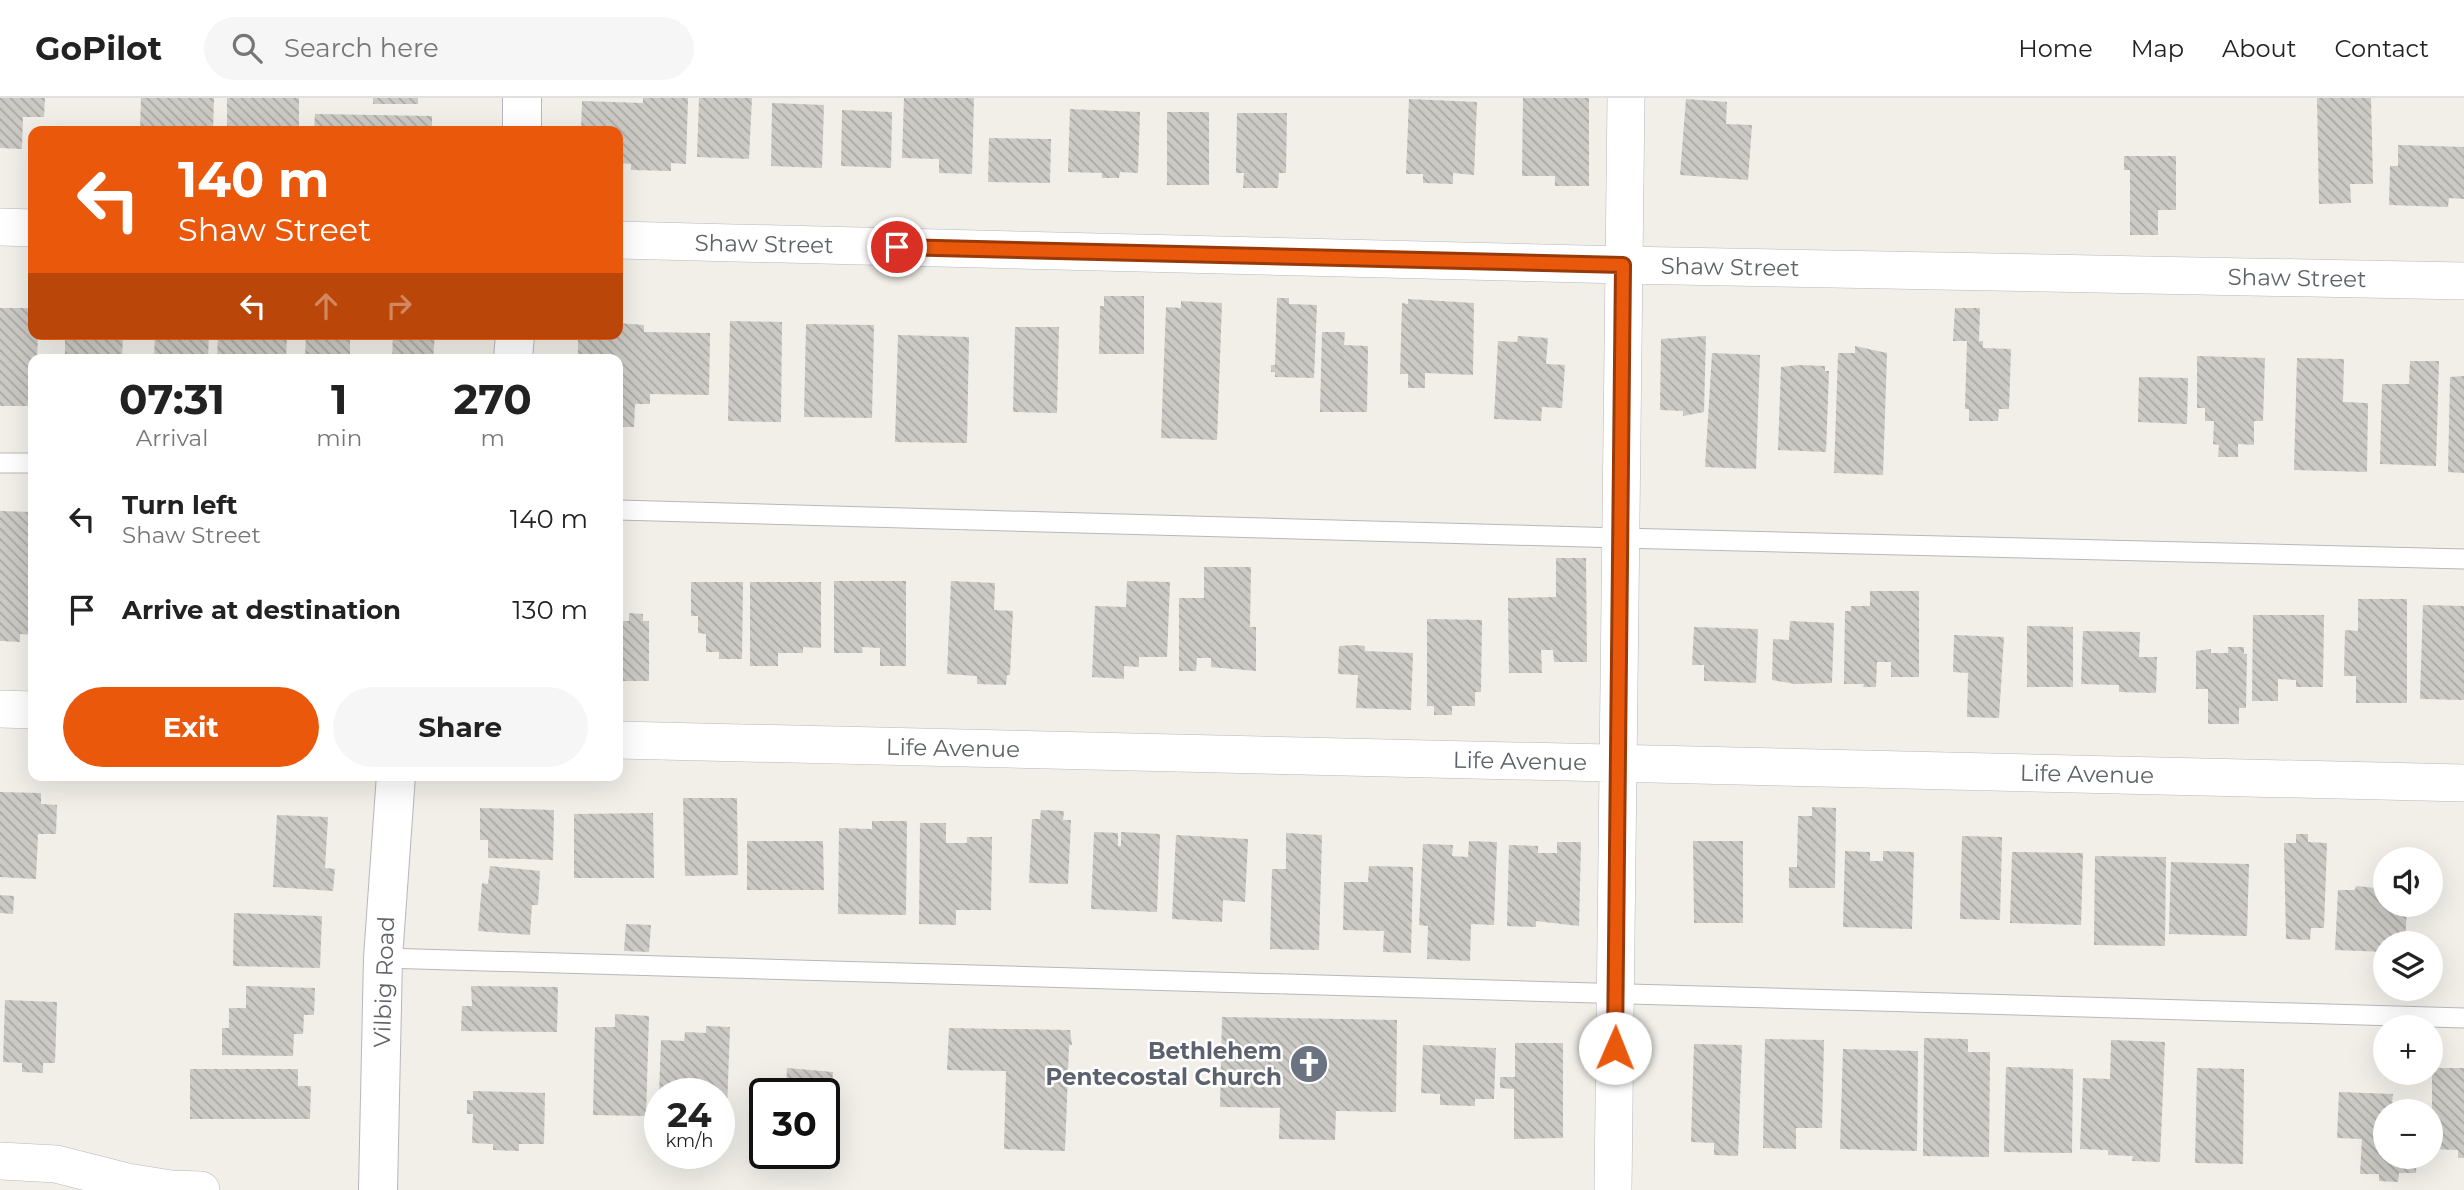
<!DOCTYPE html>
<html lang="en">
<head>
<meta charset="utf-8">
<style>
	:root { --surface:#fff; --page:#f6f6f6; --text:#222; --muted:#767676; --line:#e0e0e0; --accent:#ea580c }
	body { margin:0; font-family:Montserrat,sans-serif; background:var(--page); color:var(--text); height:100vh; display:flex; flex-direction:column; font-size:26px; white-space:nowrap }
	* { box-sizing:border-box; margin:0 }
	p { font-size:23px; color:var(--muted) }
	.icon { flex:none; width:38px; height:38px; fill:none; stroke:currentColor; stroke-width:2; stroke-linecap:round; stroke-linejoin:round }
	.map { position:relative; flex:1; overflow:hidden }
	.details { position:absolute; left:28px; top:256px; width:595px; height:427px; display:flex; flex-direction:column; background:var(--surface); border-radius:14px; box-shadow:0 7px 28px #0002 }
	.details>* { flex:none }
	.hud { position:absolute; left:28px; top:28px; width:595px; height:214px; border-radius:14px; box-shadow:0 7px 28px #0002; background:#ea580c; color:#fff; overflow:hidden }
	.tools { position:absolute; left:2373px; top:749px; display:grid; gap:14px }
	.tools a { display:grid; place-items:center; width:70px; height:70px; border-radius:50%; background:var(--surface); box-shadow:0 7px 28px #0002; font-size:35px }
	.speed { position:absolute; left:644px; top:980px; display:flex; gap:14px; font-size:35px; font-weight:700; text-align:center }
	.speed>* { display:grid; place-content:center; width:91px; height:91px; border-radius:50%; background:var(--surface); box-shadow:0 7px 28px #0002; line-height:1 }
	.speed small { font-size:18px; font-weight:400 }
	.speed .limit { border:4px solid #111; border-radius:10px; background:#fff; color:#111 }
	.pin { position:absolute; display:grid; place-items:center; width:60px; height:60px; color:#fff; margin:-30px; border:4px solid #fff; border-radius:50%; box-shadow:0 2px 7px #0007 }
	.me { position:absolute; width:77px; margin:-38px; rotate:1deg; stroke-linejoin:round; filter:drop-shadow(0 0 5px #0008) }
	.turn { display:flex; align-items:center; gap:24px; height:147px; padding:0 35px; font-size:32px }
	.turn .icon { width:91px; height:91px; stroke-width:2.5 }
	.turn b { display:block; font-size:49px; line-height:60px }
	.lanes { display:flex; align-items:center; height:66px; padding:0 35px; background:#0003; justify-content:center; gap:35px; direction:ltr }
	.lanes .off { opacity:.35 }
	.eta { display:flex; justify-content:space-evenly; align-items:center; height:119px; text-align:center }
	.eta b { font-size:42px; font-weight:700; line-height:49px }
	.cta { display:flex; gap:14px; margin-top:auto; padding:14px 35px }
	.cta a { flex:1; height:80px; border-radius:42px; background:var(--accent); color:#fff; font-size:28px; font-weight:700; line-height:80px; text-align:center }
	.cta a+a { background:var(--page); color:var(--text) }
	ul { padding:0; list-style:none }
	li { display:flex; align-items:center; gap:21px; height:91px; padding:0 35px }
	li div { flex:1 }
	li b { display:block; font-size:26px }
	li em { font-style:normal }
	header { display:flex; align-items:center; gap:42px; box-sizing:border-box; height:98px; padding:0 35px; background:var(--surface); border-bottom:2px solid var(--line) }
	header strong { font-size:33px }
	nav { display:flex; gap:38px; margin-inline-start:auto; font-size:24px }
	.search { width:490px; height:63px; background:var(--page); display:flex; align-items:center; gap:18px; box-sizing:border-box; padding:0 24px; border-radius:38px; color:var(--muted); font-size:26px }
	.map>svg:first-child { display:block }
	.building { fill:url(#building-back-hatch) }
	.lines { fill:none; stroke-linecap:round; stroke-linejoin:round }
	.service-casing { stroke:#b5b8bc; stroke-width:21 }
	.minor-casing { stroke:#b5b8bc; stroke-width:38 }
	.tertiary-casing { stroke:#b5b8bc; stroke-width:40 }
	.service { stroke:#fff; stroke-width:19 }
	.minor { stroke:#fff; stroke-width:37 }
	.tertiary { stroke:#fff; stroke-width:38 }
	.route-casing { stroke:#983908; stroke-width:18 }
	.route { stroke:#ea580c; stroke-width:12 }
	.labels { text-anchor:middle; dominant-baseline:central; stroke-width:5; stroke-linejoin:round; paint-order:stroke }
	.street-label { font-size:23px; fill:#5f6368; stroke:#fff }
	.worship-label { font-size:23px; font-weight:bold; fill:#5b616d; stroke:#fff; text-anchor:end }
</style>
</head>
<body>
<header>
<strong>GoPilot</strong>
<div class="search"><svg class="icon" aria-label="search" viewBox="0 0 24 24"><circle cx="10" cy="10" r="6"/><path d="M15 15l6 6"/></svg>Search here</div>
<nav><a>Home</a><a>Map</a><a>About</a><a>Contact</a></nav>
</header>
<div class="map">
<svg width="2464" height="1092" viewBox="0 0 2464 1092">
	<defs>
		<pattern id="building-back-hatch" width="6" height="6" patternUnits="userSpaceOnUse" patternTransform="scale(1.75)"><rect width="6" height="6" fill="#cccac5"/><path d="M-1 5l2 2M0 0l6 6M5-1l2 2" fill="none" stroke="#a9a8a4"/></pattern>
	</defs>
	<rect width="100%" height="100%" fill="#f1efe8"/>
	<!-- building -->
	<path class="building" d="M0,0H45L44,19H23L22,51L0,50Z
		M141,0H214L213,33H140Z
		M227,0H299V33H227Z
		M373,0H418V6H373Z
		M643,0H688L686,66L671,65V73L631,72V66L618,65V33H581L582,3L643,5Z
		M699,0H752L749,61L697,59Z
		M904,0H974L972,76L939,75V61L902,60Z
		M1523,0H1589V88H1555V78H1522Z
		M2317,0H2371L2373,86H2350L2351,105L2319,106Z
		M1409,1L1477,4L1474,77L1453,75V86L1423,85V76H1406Z
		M1686,1L1727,4L1726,26L1752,27L1748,82L1680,77Z
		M772,5L824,7L822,70L771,68Z
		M1070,11L1140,14L1138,75L1120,74L1119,80H1102V75L1068,74Z
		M842,12L892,14L891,70L841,68Z
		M1167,14H1209V87H1167Z
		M1237,15H1287L1286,75H1279L1278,90H1243L1244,75H1236Z
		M315,16L432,18V33H314Z
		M989,40L1051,41L1050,85L988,84Z
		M2398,47L2464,49V101L2449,100L2448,109L2389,107L2390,68H2398Z
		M2124,58H2176V112H2158V137H2130V72H2124Z
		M1104,198H1144V256H1099L1100,208H1104Z
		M1277,200H1289V206L1317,207L1314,280L1275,279V274H1271V267H1275Z
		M1408,201L1474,205L1473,277L1425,275V290H1408V276H1400L1402,205L1408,206Z
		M1181,203L1222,205L1217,342L1161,340L1166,209L1181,210Z
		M0,210H33V236H38L37,261H33V308H0Z
		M1955,210H1980L1979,243H1983V250L2011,251L2009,311H1999L1998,323H1969V311H1965L1967,243H1953Z
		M730,223L782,224L781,324L728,323Z
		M618,225L644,227V234L710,235L709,297L650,296V306H635L634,329H618V261H578V236H618Z
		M806,226L874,227L872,320L804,319Z
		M1015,229H1059L1057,315L1013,314Z
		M1322,234H1345L1344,247L1368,248L1367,314H1320Z
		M65,236H123L122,261H59V256L65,257Z
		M155,236H209L208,261H154Z
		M218,236H287L286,261H217Z
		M306,236H350V261H305Z
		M393,236H435L433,261H392Z
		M898,237L969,239L967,345L895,344Z
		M1518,238L1548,240L1546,266L1565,267L1562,310L1542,309L1541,323L1494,321L1498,243L1517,244Z
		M1706,238L1704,314L1683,318V313L1660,312L1661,241Z
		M1855,248L1887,255L1883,377L1834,375L1838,255H1855Z
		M1712,255L1760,257L1756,371L1705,369Z
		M2197,258L2265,260L2263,323H2254V347L2238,346V359H2218L2219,347L2213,346L2214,323H2205V310H2197Z
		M2297,260L2344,261L2343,304L2368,305L2367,374L2294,372Z
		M2410,263H2439L2436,368L2380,366L2382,286H2409Z
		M1798,267L1825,268V273H1829L1826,354L1778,352L1781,269Z
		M2464,278V375L2448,374L2450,279Z
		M2139,279L2188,280L2187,326L2138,324Z
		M0,413L33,414L32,537L20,536V544L0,543Z
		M1556,460H1586L1587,564H1554L1553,552H1541L1542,575H1509L1508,500L1556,499Z
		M1204,469H1251L1250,529H1256V573L1211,569V560H1197L1196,573H1179V500H1204Z
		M834,483H906V568H880V550L862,549L863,555H834Z
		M951,483L995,485L994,512L1013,513L1010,577H1007L1006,587L977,586V578L947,576Z
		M1127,483L1170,484L1167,559H1139V569L1124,568V581L1092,579L1095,508L1126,509Z
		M691,484H743L742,561H719V554H706V536L698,535V518H691Z
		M750,484H821V550L803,549V555H778V568H750Z
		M1870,493H1919V579H1891V564H1877L1876,589H1863L1864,586H1844L1845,513H1851V508H1870Z
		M2358,501H2407V605H2356V578H2344L2345,532L2358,533Z
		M2423,507L2464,508V602L2420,601Z
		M629,515L643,516V523H649V583H618V523H629Z
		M2253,517H2324L2323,589H2296V582L2278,581V603H2252Z
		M1427,521L1482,522L1481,594H1475V608H1452V617H1434V608H1427Z
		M1790,523L1834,525L1832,585L1795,586L1772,582L1773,541L1789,542Z
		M2027,528L2073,529V589H2027Z
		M1694,529L1758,531L1756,585L1704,583V567H1692Z
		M2083,533L2140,534L2139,559H2157L2156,595L2119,594V587L2081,586Z
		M1954,537L2004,539L1999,620L1967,619L1968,575L1953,574Z
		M1356,547L1365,548V553L1413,555L1411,612L1356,610L1358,577L1338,576L1339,548Z
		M2228,549H2244V556H2247L2246,610H2239V626H2208V591H2196V553L2211,551V555H2228Z
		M0,694L41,695V706L57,707L56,736H38L36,781L0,779Z
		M683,700H737L738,777L685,778Z
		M1812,709L1836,710L1835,790H1789V769H1797L1798,718H1812Z
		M480,710L554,712L553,762L488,760V742H480Z
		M1041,712L1064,713L1063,722H1071L1068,786L1029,785L1032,721H1040Z
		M653,715L654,780H574V716Z
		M277,717L328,719L325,770L335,771L333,793L273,789Z
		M872,723H907L906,817L838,816L839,730L872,731Z
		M920,725H946V745H967V739H992L991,812H956V827L919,826Z
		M1094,734L1118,735V748H1121V734L1160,736L1157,814L1091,811Z
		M1286,735L1322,737L1319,852L1270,851L1272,771H1286Z
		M2296,736H2308V744L2327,745L2324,830H2311L2310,842L2286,841L2284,745H2296Z
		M1176,737L1248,741L1245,804L1223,802L1222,824L1172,821Z
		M1962,738L2002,739L2000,822L1960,821Z
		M747,743H823L824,792H747Z
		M1469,743L1497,744L1494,827L1471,826L1470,863L1427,861L1428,828L1419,827L1423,746L1453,747L1452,758L1468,759Z
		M1693,743H1743V825H1694Z
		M1557,744H1581L1579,828L1536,823V829L1507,828L1509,747L1538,748V755H1557Z
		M1845,753L1870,754V763H1883V753L1914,754L1912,831L1843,829Z
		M2012,754L2083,755L2081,827L2010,825Z
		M2095,758L2166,759L2165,848L2094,847Z
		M2171,764L2249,766L2247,838L2169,836Z
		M490,768L540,773L538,807H532L530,837L478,833L482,785L488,786Z
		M1369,768L1413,769L1411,855L1383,854L1384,833L1343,832L1344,784H1368Z
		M2356,788L2385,791V807H2407L2405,845H2385V854L2335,852L2338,792H2355Z
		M0,797L14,798L13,816L0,815Z
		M234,815L322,818L320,870L233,868Z
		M626,826L651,827L649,854L624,853Z
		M246,888L315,890L314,917H304L303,936H294L293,958L222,957V930H229V910H246Z
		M471,888L558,889L557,934L461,933L462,908H472Z
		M5,902L57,904L55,965H43V975L22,974V965L3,964Z
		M615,916L649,918L646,1018L593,1017L595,929H615Z
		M1222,919L1397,922L1396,1014L1336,1013L1335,1042L1279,1041L1280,1010L1220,1009Z
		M706,928L730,929L727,1011L719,1010V996H659L661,942L684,943L685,934L706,935Z
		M949,930L1070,932L1072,947H1069L1065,1053L1004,1051L1006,973L947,972Z
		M1924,940L1968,941V954H1990L1989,1059L1923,1058Z
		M1765,941L1824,942L1822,1030H1796V1051L1763,1050Z
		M2111,942L2165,944L2160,1064L2132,1063L2133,1058L2108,1057V1052L2080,1051L2083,980L2110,981Z
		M1515,945H1563V1040L1514,1041V991L1500,990V979H1515Z
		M1694,946L1742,947L1738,1058L1714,1057V1045L1691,1044Z
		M1423,947L1496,950L1494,1001H1475V1008L1440,1007V996L1421,995Z
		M1843,951L1918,953L1917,1053L1840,1051Z
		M2006,969L2073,971L2072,1055L2004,1054Z
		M787,970L833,974L829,1032L824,1031V996H786Z
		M2197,970L2244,971L2243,1066L2195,1065Z
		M2432,970H2464V1060H2458V1052L2432,1051Z
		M190,971H298V988H311L310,1021H190Z
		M473,993L545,995L544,1046H519V1053L493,1052V1046L472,1045L473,1016H467V1002H473Z
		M2339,994L2393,996L2392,1004L2418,1005V1013H2385V1059H2417L2416,1075H2399L2398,1084L2379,1083V1076H2360L2362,1041L2337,1040Z"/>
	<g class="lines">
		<!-- service casing -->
		<g class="service-casing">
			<path id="service" d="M0,365H33
				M618,412L1620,440L2464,461
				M383,860L2464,920"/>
		</g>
		<!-- minor casing -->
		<g class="minor-casing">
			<path id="minor" d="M0,129L33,130
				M618,142L1623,167L2464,183
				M0,611L33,612
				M618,642L2464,685
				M0,1063L56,1066L127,1084L171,1091L201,1092
				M1613,1092L1626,0"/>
		</g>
		<!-- tertiary casing -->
		<g class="tertiary-casing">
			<path id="tertiary" d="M522,0V33
				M513,261L515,236
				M378,1092L383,860L396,677"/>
		</g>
		<!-- service -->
		<use href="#service" class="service"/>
		<!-- minor -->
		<use href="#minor" class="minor"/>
		<!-- tertiary -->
		<use href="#tertiary" class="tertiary"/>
	</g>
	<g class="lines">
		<!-- route casing -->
		<g class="route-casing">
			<path id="route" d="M897,149L1623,167L1615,950"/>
		</g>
		<!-- route -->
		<use href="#route" class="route"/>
	</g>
	<!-- icons -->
	<defs>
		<g id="church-disc" transform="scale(2.0125)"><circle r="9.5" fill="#6b7280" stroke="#fff"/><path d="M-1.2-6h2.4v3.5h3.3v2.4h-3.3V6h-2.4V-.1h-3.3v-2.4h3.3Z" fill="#fff"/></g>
	</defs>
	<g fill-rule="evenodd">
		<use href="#church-disc" x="1309" y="966"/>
	</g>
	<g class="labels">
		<!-- street labels -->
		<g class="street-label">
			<text transform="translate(764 146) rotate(1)">Shaw Street</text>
			<text transform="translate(1730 169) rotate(1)">Shaw Street</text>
			<text transform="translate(2297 180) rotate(1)">Shaw Street</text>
			<text transform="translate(953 650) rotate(1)">Life Avenue</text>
			<text transform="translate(1520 663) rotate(1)">Life Avenue</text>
			<text transform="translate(2087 676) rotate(1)">Life Avenue</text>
			<text transform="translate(384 884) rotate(-88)">Vilbig Road</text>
		</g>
		<!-- worship labels -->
		<g class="worship-label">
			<text x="1282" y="953">Bethlehem<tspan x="1282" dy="26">Pentecostal Church</tspan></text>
		</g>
	</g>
</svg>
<div class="tools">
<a><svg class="icon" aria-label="sound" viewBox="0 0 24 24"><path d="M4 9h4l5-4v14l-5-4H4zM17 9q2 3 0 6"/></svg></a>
<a><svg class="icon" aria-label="layers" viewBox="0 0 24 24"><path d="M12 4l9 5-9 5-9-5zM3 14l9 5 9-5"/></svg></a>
<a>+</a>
<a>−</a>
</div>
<div class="speed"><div>24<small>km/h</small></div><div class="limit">30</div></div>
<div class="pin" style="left:897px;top:149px;background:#d93025"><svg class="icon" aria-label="arrive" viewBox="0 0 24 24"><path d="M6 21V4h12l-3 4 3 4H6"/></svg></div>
<svg class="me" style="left:1615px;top:950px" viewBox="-20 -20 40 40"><circle r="19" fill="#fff"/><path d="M0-13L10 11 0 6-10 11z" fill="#ea580c"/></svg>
<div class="hud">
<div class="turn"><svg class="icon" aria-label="left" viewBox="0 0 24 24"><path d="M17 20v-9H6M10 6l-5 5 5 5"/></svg><div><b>140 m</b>Shaw Street</div></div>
<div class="lanes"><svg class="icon" aria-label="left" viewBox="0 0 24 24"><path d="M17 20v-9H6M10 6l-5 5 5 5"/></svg><svg class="icon off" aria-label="ahead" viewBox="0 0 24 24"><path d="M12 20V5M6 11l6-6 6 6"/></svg><svg class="icon off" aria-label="right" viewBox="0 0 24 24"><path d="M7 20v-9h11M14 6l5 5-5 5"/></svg></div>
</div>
<section class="details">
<div class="eta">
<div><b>07:31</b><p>Arrival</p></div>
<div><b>1</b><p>min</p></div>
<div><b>270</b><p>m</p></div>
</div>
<ul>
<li><svg class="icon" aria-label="left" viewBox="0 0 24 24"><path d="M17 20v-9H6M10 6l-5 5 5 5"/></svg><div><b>Turn left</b><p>Shaw Street</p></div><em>140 m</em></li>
<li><svg class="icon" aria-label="arrive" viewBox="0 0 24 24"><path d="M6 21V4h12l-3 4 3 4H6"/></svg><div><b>Arrive at destination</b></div><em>130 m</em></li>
</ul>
<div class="cta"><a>Exit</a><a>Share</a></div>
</section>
</div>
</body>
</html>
